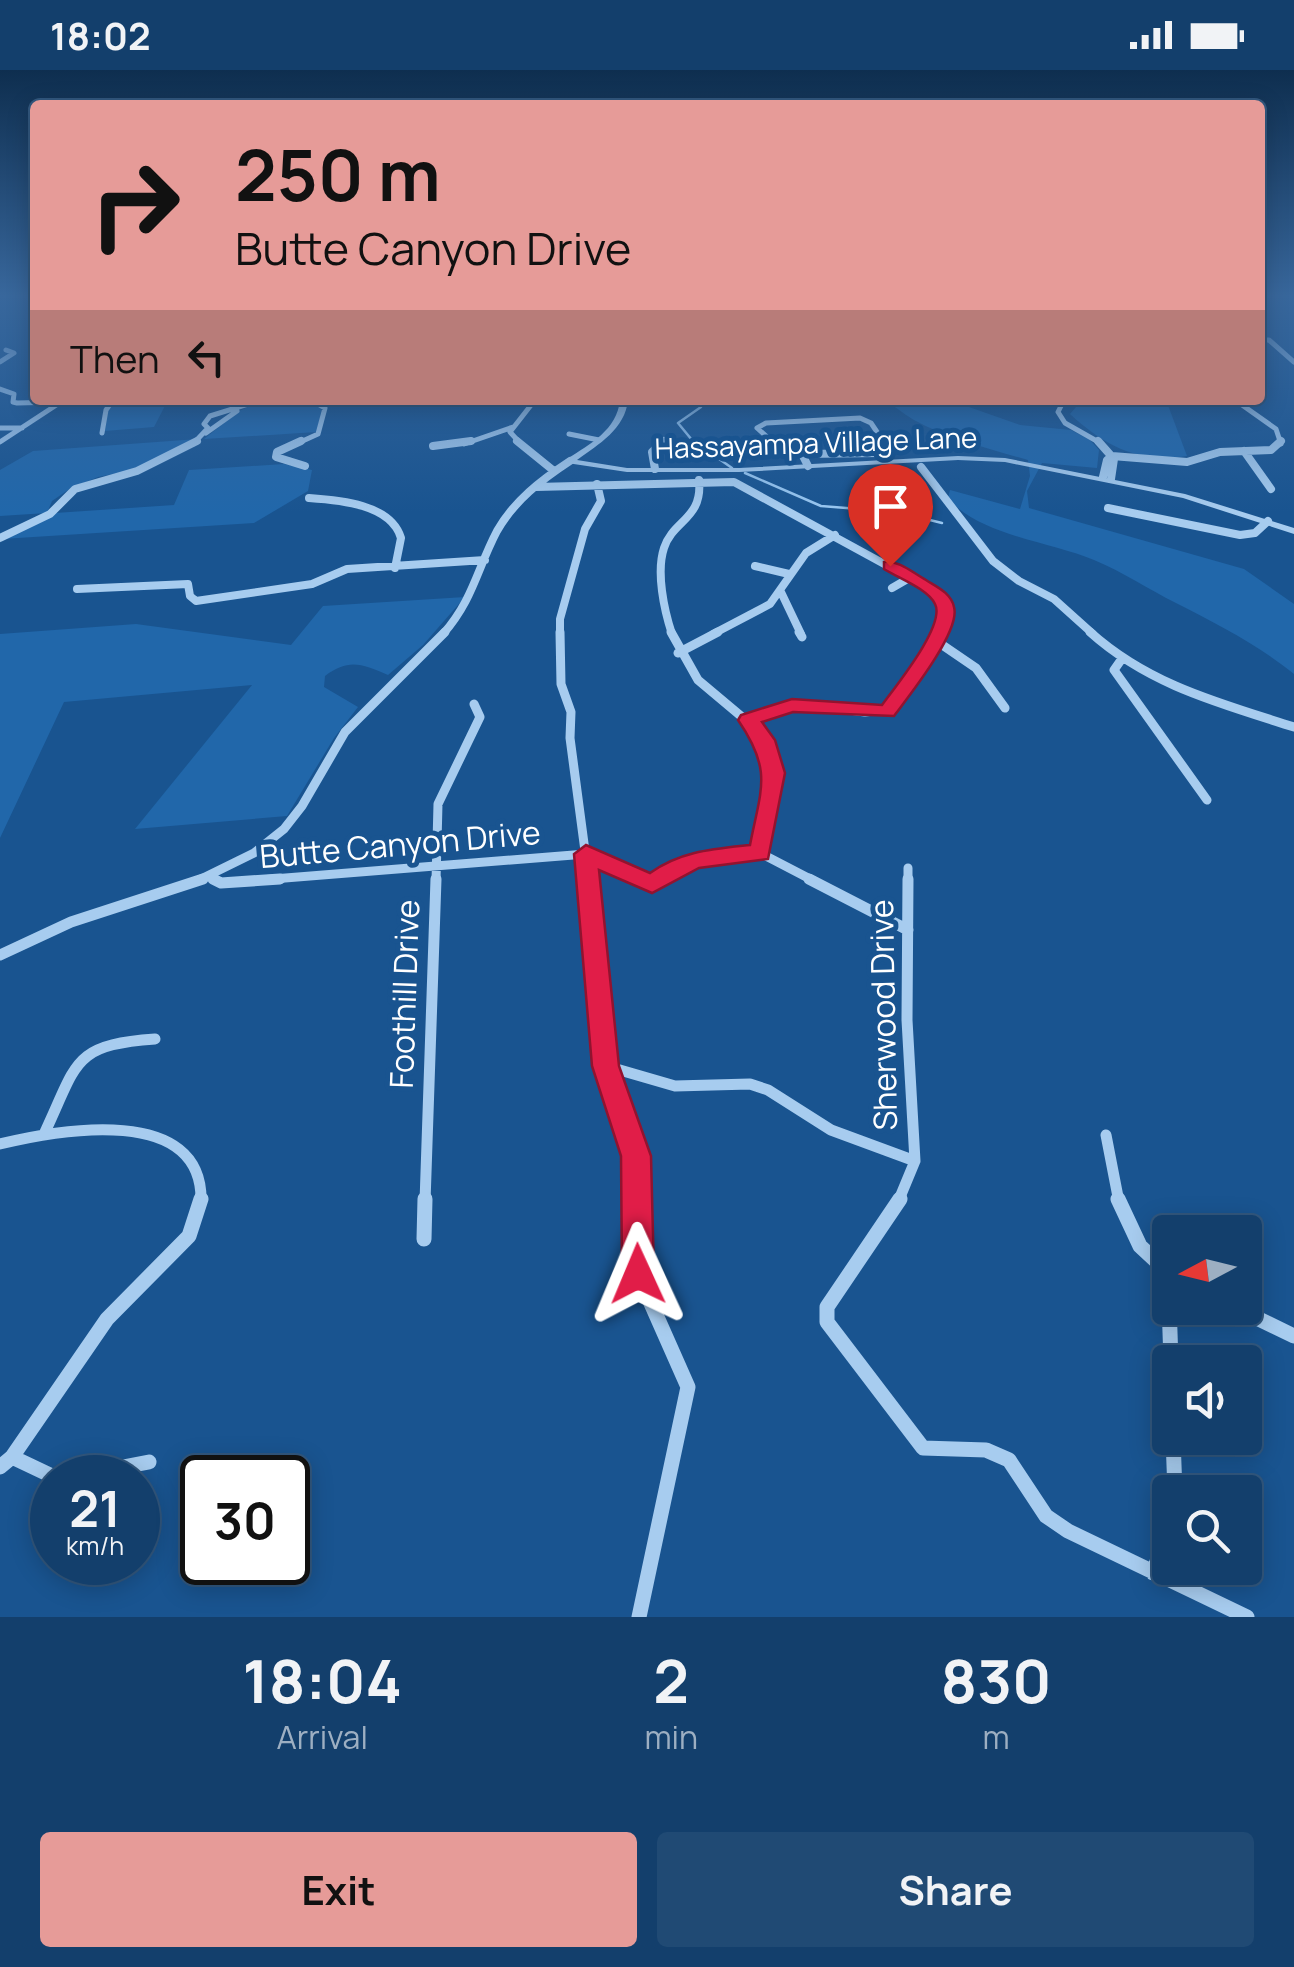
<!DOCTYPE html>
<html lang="en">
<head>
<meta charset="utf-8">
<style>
	:root { --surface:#133f6c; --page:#204a74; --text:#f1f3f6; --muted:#9dafc2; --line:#32587f; --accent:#e69b98 }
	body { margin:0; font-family:Manrope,sans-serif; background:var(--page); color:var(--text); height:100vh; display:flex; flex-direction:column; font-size:38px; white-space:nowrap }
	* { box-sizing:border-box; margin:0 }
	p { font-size:32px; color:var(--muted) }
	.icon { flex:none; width:55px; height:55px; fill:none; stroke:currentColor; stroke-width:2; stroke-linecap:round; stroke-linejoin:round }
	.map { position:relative; height:1547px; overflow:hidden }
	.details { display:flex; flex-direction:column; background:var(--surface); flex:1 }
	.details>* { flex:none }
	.top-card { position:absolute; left:30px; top:30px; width:1235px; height:305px; border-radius:10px; box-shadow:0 5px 25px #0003,0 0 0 2px var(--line); background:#e69b98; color:#111; overflow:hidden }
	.needle { width:65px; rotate:263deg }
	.buttons { position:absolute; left:1152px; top:1145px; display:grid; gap:20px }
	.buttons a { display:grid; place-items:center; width:110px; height:110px; border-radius:10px; background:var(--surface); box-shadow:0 5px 25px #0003,0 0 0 2px var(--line); font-size:50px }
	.speed { position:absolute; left:30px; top:1385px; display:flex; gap:20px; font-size:50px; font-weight:700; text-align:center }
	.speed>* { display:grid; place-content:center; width:130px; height:130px; border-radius:50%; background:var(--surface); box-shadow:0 5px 25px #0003,0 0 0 2px var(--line); line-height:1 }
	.speed small { font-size:25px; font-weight:400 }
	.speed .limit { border:5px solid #111; border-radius:15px; background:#fff; color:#111 }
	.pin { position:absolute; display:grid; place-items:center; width:85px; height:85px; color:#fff; margin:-102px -42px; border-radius:50% 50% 50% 0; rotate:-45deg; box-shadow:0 0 10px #0007 }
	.pin .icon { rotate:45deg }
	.me { position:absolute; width:110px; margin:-55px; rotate:359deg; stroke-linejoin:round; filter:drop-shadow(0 0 8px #0008) }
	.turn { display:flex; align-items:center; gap:35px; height:210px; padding:0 40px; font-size:45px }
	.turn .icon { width:130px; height:130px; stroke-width:2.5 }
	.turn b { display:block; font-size:70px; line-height:85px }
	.then { display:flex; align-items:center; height:95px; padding:0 40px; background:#0003; gap:20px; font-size:38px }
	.eta { display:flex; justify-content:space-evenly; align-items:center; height:170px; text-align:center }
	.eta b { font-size:60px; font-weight:700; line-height:70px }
	.action { display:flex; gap:20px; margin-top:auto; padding:20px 40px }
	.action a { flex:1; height:115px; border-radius:10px; background:var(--accent); color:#111; font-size:40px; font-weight:700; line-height:115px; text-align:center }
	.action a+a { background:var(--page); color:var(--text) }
	.status { display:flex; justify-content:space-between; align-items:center; height:70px; padding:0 50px; background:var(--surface); direction:ltr }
	.status svg { height:28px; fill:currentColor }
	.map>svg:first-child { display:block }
	.green { fill:#2167aa }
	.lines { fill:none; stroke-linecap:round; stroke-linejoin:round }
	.stream { stroke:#99c7f1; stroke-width:2.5 }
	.minor-far4 { stroke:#a7ccef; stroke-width:5 }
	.minor-far3 { stroke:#a7ccef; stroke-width:8 }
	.minor-far2 { stroke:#a7ccef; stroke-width:9 }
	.minor-far1 { stroke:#a7ccef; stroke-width:11 }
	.minor { stroke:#a7ccef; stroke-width:15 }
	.tertiary { fill:#a7ccef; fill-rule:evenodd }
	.route { fill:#e11d48; stroke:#92132f; stroke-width:2.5 }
	.labels { text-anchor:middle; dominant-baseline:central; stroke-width:10; stroke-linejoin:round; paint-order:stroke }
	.far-street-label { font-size:28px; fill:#fff; stroke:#195490 }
	.street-label { font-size:32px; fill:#fff; stroke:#195490 }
</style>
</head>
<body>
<div class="status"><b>18:02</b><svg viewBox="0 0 49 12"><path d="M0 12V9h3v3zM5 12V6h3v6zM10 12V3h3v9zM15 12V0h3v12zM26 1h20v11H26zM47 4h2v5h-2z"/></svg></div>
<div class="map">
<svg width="1294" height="1547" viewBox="0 0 1294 1547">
	<rect width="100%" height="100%" fill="#195490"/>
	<!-- green -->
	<path class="green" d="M115,330H168L154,357L105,361L108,341Z
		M263,330H305L322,338L317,362L204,369L239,341Z
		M881,330H949L1020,355L1071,360L1090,370L1099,380L1097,398L1042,393L1027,421L1029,438L1244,499L1294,534V604C1255,573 1219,555 1176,533C1148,519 1123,502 1094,490C1051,472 978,465 948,428L950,420L1020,439L1030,406L1028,390C990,379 949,369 914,350C902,343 895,335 881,330Z
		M1082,330H1166L1187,386C1137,393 1105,376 1070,344Z
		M198,369L133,400L98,407L71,418L52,431L47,443L0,446V400L33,381Z
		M284,394L312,400L308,421L254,453L2,469L55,443L174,435L189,400Z
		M465,527L423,575L388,605C362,594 349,588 325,606L324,617L358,637L334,668L287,746L135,759L252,615L64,632L0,768V564L136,554L291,575L323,536Z"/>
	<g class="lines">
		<!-- stream -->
		<path class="stream" d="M700,330L701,337L678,353L692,370L732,398
			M745,403L821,436L897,442L942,453"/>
		<!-- minor-far4 -->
		<path class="minor-far4" d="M1260,270H1269L1294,292
			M0,292L14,283L6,280
			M0,319L14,324L13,332L17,333L59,332
			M1064,330L1058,342L1065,353L1102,374
			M1235,330L1276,359L1281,374
			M0,358H22
			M102,363L106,340L113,330
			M206,363L237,341
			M569,364L599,370
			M0,372L64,330
			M193,374L208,358L204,354L210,346L261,330
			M296,374L318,364L325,338L311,330
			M464,374L513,357
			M521,374L510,362L535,330
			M661,374L664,371
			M775,374L757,358L766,353L860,348L871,353L885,374"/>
		<!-- minor-far3 -->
		<path class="minor-far3" d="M301,371L277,382L276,387L305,396
			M517,371L554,401
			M772,371L783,381L802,384
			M1098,371L1114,389L1111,409
			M433,376L471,371
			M1244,381L1271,419
			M802,384L808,396
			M802,384L879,383L887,376L884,371
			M1112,386L1187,392L1220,382L1271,380L1281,371
			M921,397L993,491L1019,511L1054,529L1093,564
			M655,399L652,382L664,371
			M1103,407L1107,390L1112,386
			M536,417L734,412L932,520L945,539L937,564
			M309,428C339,430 391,434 401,468L395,498
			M1108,438L1240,465L1255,463L1268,451
			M0,468L50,444L75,419L137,401L197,371
			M755,496L789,504
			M892,518L911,507
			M77,519L188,514L190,526L196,531L312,514L347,499L485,490
			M780,520L801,564
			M443,564C473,530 477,499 497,461C514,431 541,410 570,391
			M560,564V549L585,459L601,431L597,414
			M672,564C664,540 656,502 664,478C673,450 703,449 699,410
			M713,564L770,534L806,483L835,465"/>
		<!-- minor-far2 -->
		<path class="minor-far2" d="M560,562L561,614L571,642L570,668L589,811
			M671,562L698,610L754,657L771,684L774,721L760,783
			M799,562L802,567
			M1090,562C1149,615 1219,633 1294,657
			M935,570L976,598L1005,638
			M678,583L718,562
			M1121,590L1114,600L1207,730
			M748,650L801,634L865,642L892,639L938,562
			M760,783L814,811
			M210,807L218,811
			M197,811L254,783L284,759L302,736L345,662L445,562
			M249,811L586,784L646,811
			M436,811L438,734L480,647L474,634
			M656,811L678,795L760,783
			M908,811V798"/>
		<!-- minor-far1 -->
		<path class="minor-far1" d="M213,809L221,813L280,809
			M588,809L606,996L636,1086L637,1132
			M640,809L652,814L659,809
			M809,809L908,860
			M908,809L907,950L915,1091
			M0,885L71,852L203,809
			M606,996L675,1016L750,1014L768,1020L831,1060L915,1091L898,1132
			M45,1062C78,992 72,975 155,969
			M1106,1065L1119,1132
			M0,1074C58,1060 204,1033 201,1132
			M425,1132L436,809"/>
		<!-- minor -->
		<path class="minor" d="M637,1129L638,1204L688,1317L639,1547
			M900,1129L827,1237V1252L923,1378L986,1380L1009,1390L1046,1446L1068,1461L1247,1547
			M1118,1129L1140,1176L1170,1204
			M424,1169L425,1129
			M1168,1203L1171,1292
			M1236,1238L1294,1266
			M1173,1368L1175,1422
			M12,1387L52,1406L71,1407L149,1392
			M0,1397L12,1387L107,1249L189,1166L201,1129
			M1153,1503L1170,1455"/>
		<!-- tertiary -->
		<path class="tertiary" d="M620,330H628C625,359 599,374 577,390L627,398H739L958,386L1005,388L1185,424L1294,458V464L1183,428L1005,392L958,390L739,402H627L567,393V389C590,374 617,360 620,330Z"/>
	</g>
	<!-- sky -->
	<linearGradient id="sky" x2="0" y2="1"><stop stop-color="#0e2e4f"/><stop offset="0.51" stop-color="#38679c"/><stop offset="1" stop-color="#38679c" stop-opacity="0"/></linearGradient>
	<rect width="1294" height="442" fill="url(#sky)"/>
	<!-- route -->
	<path class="route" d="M884,492C899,490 913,503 926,510C937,517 951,523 954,537C961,561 909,626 894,646L793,642L762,652L775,670L785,703L768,789L699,798L652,823L599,800L619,996L651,1086L654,1204L650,1216L638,1221L627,1216L622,1204L621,1086L592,996L574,784L586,775L650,803C681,781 713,779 750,775C761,718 773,701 738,650L741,645L792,629L882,635C895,617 946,555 935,534C928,519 898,508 884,499Z"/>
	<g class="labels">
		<!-- far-street labels -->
		<g class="far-street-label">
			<text transform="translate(816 372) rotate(-2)">Hassayampa Village Lane</text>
		</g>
		<!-- street labels -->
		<g class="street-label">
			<text transform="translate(400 774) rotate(-5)">Butte Canyon Drive</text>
			<text transform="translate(404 924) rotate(-88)">Foothill Drive</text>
			<text transform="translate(883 945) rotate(-91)">Sherwood Drive</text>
		</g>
	</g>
</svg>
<div class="buttons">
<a><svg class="needle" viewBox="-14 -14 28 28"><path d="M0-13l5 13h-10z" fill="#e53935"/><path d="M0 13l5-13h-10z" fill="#9dafc2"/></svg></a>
<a><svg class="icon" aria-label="sound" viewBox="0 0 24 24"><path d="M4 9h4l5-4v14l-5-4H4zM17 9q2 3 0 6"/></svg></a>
<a><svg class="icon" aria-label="search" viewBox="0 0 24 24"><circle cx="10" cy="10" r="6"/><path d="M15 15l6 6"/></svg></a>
</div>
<div class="speed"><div>21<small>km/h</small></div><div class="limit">30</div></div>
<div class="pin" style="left:890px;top:496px;background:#d93025"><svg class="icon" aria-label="arrive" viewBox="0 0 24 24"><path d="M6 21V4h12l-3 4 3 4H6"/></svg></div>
<svg class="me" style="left:638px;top:1204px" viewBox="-20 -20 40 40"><path d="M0-17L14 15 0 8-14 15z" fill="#e11d48" stroke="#fff" stroke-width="4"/></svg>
<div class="top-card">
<div class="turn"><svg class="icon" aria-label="right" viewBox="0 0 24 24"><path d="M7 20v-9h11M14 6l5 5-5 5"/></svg><div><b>250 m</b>Butte Canyon Drive</div></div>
<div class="then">Then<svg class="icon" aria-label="left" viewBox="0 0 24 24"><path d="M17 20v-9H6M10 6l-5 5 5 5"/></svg></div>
</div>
</div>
<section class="details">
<div class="eta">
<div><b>18:04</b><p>Arrival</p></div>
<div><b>2</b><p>min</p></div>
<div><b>830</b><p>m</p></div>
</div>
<div class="action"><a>Exit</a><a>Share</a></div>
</section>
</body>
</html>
